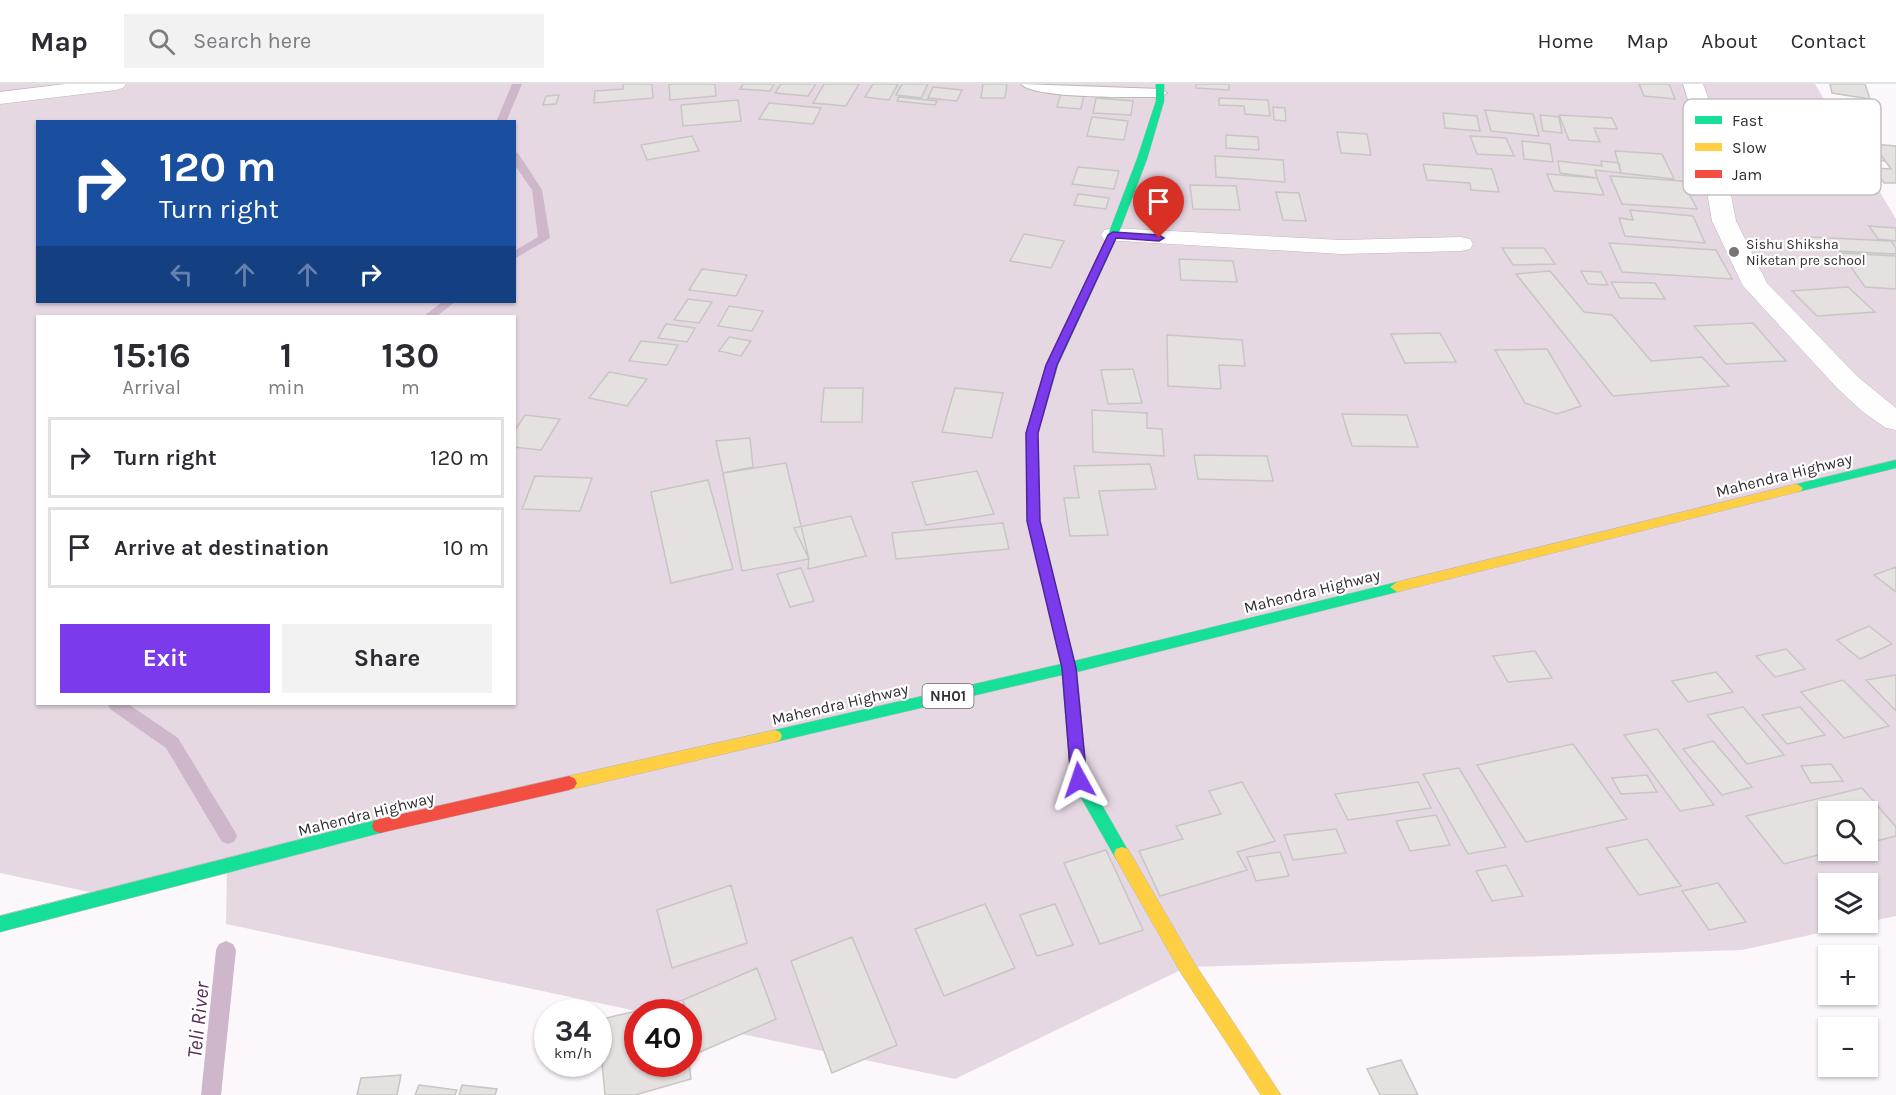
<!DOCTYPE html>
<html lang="en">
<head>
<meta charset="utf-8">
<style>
	:root { --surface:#fff; --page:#f2f2f3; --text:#2b2b33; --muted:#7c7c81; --line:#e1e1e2; --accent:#7c3aed }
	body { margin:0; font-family:Karla,sans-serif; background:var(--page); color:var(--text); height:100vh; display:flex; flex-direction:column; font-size:22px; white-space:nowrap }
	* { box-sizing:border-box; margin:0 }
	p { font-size:20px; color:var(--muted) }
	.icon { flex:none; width:33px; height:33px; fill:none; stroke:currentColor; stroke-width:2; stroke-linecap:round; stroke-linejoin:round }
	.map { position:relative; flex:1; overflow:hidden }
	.drawer { position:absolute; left:36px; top:231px; width:480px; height:390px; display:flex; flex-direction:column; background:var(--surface); border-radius:0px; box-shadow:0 2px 4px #0004 }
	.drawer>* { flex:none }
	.top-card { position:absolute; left:36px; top:36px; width:480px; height:183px; border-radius:0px; box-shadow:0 2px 4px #0004; background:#1a4fa0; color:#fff; overflow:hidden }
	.controls { position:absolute; left:1818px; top:717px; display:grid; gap:12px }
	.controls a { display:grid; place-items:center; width:60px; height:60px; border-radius:0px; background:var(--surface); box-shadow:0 2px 4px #0004; font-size:30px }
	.speed { position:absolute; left:534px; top:915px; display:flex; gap:12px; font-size:30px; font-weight:700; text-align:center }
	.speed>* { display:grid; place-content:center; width:78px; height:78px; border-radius:50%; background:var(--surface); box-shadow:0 2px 4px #0004; line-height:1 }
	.speed small { font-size:15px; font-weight:400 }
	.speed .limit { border:9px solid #d22; background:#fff; color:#111 }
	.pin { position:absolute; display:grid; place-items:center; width:51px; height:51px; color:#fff; margin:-62px -26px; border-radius:50% 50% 50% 0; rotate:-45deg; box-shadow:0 0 6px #0007 }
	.pin .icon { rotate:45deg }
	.me { position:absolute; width:66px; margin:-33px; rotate:355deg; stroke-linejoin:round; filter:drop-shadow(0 0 4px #0008) }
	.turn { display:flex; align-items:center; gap:21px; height:126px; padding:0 24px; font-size:27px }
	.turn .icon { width:78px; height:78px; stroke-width:2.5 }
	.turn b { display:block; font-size:42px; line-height:51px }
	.lanes { display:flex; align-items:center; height:57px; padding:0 24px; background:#0003; justify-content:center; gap:30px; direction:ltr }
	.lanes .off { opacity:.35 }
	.eta { display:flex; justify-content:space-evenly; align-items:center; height:102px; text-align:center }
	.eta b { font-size:36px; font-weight:700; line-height:42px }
	.action { display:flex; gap:12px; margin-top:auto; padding:12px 24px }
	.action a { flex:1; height:69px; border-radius:0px; background:var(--accent); color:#fff; font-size:24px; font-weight:700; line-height:69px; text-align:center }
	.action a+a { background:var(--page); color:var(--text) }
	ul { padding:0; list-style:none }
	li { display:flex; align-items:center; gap:18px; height:81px; margin:0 12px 9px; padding:0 12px; border:3px solid var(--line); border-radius:0px }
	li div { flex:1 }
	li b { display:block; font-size:22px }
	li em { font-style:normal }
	header { display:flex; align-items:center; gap:36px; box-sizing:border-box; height:84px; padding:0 30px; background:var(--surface); border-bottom:2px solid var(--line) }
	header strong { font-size:28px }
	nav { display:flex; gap:33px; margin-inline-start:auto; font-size:21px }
	.search { width:420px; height:54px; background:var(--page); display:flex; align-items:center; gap:15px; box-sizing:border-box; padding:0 21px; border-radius:0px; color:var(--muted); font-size:22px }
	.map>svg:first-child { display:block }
	.green { fill:#e5d8e3; fill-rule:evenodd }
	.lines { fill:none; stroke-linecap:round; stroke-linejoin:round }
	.stream { fill:#ceb6cb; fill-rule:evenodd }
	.building { fill:#e4e1e0; stroke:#c8c6c4; stroke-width:1.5 }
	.lane-casing { stroke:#bcb7bb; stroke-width:2 }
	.street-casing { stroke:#bcb7bb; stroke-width:1 }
	.fast-casing { stroke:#bcb7bb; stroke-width:1 }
	.slow-casing { stroke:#bcb7bb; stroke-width:1 }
	.jam-casing { stroke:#bcb7bb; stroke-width:1 }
	.lane { fill:#fffefe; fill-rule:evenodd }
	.street { fill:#fffefe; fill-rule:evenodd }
	.fast { fill:#16e098; fill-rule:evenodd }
	.slow { fill:#ffcf43; fill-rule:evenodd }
	.jam { fill:#f24e42; fill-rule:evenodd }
	.route { fill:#7c3aed; stroke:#51269a; stroke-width:1.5 }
	.poi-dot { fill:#797378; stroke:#fff; stroke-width:2 }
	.labels { text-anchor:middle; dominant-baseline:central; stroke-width:4.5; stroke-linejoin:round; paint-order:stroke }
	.far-poi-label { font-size:14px; fill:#332c32; stroke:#fff; text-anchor:start }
	.shield { fill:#fff; stroke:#706b70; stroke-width:1.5 }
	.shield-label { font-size:15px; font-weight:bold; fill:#332c32 }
	.street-label { font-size:16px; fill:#332c32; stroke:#fff }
	.near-water-label { font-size:21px; font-style:italic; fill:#582e55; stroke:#fff }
	.key { fill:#fff; stroke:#c2c0c2; stroke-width:1.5 }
	.key-label { font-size:16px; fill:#332c32 }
</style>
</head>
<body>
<header>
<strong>Map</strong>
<div class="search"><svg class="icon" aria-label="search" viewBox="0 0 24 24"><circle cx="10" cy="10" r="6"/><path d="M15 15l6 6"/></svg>Search here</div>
<nav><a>Home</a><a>Map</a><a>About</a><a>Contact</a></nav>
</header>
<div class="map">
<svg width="1896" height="1011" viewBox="0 0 1896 1011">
	<rect width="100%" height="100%" fill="#fcf7fb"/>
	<!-- green -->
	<path class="green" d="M0,0H1815L1896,135V832L1868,838V800H1828V838L1865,839L1742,866L1187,883L955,995L689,939L688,928H641L226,840L227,782L108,812L0,789ZM38,38H514V218H38ZM38,232H514V620H38ZM1828,728H1868V766H1828Z"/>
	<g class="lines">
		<!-- stream -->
		<path class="stream" d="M512,0H522L506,38H496Z
			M514,68L518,69L542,106L550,154L514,175V167L538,153L532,106L514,80Z
			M442,218H455L437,232H424Z
			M108,620H128L178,654L234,746L237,752L234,758L228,760L222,758L166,664L110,625Z
			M226,857L233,860L236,866L221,1011H201L216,866L219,860Z"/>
	</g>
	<!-- building -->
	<path class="building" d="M623,0H652L653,14L594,19L595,7L623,5Z
		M669,0H715L716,12L670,16Z
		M743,0H774L770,7L740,5Z
		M781,0H816L808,12L775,9Z
		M824,0H859L846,22L813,19Z
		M873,0H898L889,16L865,13Z
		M902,0H928L921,14L896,11Z
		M983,0H1007L1005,14H981Z
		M1196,0H1229V6L1196,4Z
		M1639,0H1669L1675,15L1644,12Z
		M1830,0H1865L1870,15L1832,9Z
		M933,3L962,6L957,17L928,14Z
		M1061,8L1084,10L1081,25L1057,23Z
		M559,11L556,20L543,21L546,12Z
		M899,13L937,17L935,21L897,17Z
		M1096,14L1133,17L1131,31L1093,29Z
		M1219,14L1268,16L1270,32L1245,30L1244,22L1219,21Z
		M738,16L741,37L683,42L681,21Z
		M769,19L821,24L813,40L759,35Z
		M1273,23L1285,24L1286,37L1274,36Z
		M1485,26L1533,30L1539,52L1491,47Z
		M1443,29L1477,32L1480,47L1445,44Z
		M1540,31L1559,33L1562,49L1543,47Z
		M1559,31L1612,34L1617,45L1594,44L1600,58L1569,56Z
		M1092,33L1128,37L1124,56L1087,52Z
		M1337,48L1367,50L1371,71L1341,69Z
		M1226,51L1258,53L1259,66L1226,64Z
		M692,52L699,67L647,76L641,61Z
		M1470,52L1506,54L1514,72L1477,70Z
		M1522,57L1550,60L1553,78L1524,75Z
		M1851,59L1873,60L1885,77L1865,76Z
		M1873,60L1896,62V99H1884L1874,84L1891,85Z
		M1615,67L1662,70L1674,95L1621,89Z
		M1215,72L1283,76L1285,98L1216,93Z
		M1558,77L1602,82L1601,77L1619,79L1621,89L1595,86L1597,94L1560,89Z
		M1423,80L1492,85L1499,108L1471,106L1470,99L1427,96Z
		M1078,83L1119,87L1114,105L1072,100Z
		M1547,90L1597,94L1604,111L1554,107Z
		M1610,92L1682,97L1697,125L1622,120Z
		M1190,101L1236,102L1240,126L1193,125Z
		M1276,108L1299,109L1306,137L1283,136Z
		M1078,110L1109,114L1106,125L1074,121Z
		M1630,126L1693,132L1705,159L1625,152L1619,134L1633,136Z
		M1869,142L1896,144V157L1878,155Z
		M1024,150L1064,157L1051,184L1010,177Z
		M1809,153L1891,157L1896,164V170L1818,166Z
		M1609,159L1716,166L1732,195L1622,188Z
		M1502,164H1544L1555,180L1513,181Z
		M1841,169L1896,172V205L1865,203Z
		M1179,175L1233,177L1237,198L1181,196Z
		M702,185L747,191L736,212L689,206Z
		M1550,187L1584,228L1612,231L1651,277L1702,273L1729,302L1613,312L1516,190Z
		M1581,187L1601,188L1608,201L1588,200Z
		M1611,198L1655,199L1665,215L1620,214Z
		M1848,203L1875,228L1817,232L1792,207Z
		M688,215L712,218L699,239L674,236Z
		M729,222L763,227L752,247L718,242Z
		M1753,239L1786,277L1726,280L1694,242Z
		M666,240L695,244L687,258L658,254Z
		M1440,249L1456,278L1405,279L1391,250Z
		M1167,251L1242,256L1245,282L1219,281L1221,305L1168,302Z
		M729,253L751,257L741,272L719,267Z
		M641,257L678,261L667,281L629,277Z
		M1547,265L1581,322L1557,330L1525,319L1495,266Z
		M1133,285L1142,319L1108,320L1101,286Z
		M609,288L647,295L627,322L589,314Z
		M824,304H863L862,338H821Z
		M955,304L1003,309L992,354L942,348Z
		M1092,326L1147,329V344L1162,345L1164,372L1093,368Z
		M1342,330L1407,331L1418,363L1352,362Z
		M525,331L560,335L541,366L514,363V348Z
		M750,354L753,383L723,389L716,357Z
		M1194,371L1267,372L1273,397L1198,395Z
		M786,379L809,475L742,487L723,389Z
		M1150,380L1156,405L1099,407L1108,451L1070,452L1064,414H1079L1074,382Z
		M977,387L994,430L926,441L912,398Z
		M535,392L592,394L580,427L522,425Z
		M708,396L733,485L671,499L651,408Z
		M851,432L866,472L808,485L809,475L794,444Z
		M1003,439L1009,465L896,475L892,449Z
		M1896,483V508L1874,491Z
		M801,484L814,517L790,523L777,490Z
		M1869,542L1892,560L1860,575L1837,556Z
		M1786,565L1805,585L1775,593L1756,572Z
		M1535,567L1552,594L1508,598L1493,572Z
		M1716,588L1733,608L1688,618L1672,597Z
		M1896,591V627L1866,596Z
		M1843,596L1889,642L1844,654L1801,608Z
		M1743,623L1784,671L1747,680L1707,631Z
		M1800,623L1825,651L1787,660L1762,631Z
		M1657,645L1714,721L1680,727L1624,651Z
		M1713,657L1752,703L1722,711L1683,665Z
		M1573,660L1627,735L1526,758L1477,681Z
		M1831,680L1843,697L1811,699L1801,682Z
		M1459,684L1506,763L1468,770L1423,690Z
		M1647,691L1657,708L1621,710L1612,694Z
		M1242,698L1275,757L1237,768L1247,786L1160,812L1139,767L1183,755L1176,742L1221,730L1209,707Z
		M1418,698L1431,724L1348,736L1335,710Z
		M1862,704L1896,743V752L1868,759V728H1828V766H1837L1784,780L1746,732Z
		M1436,731L1450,761L1410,767L1396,737Z
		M1336,745L1346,769L1293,776L1284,751Z
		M1647,755L1681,802L1639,811L1606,764Z
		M1106,766L1143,846L1100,860L1064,779Z
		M1280,768L1289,792L1256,797L1247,773Z
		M1506,781L1523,812L1492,817L1476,787Z
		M1718,799L1746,838L1709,846L1682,807Z
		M731,801L747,859L672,884L657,826Z
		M985,820L1015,884L944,912L915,845Z
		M1055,820L1073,861L1037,872L1020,831Z
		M852,853L897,961L832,989L791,877Z
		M757,884L776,935L700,968L683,916Z
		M683,916L684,928H638V980H688V970L691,995L635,1011H605L598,936Z
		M1401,976L1418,1011H1380L1367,985Z
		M401,991L397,1011H357L361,994Z
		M419,1001L457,1006L455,1011H415Z
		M462,1001L497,1005L495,1011H459Z"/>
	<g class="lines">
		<!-- lane casing -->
		<g class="lane-casing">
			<path id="lane" d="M1021,0L1160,5L1167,9L1160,13C1135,13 1034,15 1021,0Z"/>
		</g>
		<!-- street casing -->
		<g class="street-casing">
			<path id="street" d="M65,0H126L123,4L116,6L0,20V8Z
				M1683,0H1703L1717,38L1736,137L1767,199L1858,293L1896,324V346L1886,344L1863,328L1838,305L1743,202L1712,137L1695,38Z
				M1113,144L1341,156L1461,153L1470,155L1473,160L1470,165L1461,167L1341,170L1104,156L1101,151L1104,146Z"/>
		</g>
		<!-- fast casing -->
		<g class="fast-casing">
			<path id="fast" d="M1156,0H1164V17L1147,75L1118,151L1058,281L1038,349L1040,437L1074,577L1397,498L1404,503L1397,508L1077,588L1087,695L1130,770L1128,775L1122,777L1116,775L1071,696L1062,591L775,658L770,656L768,652L770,648L775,646L1061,580L1028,437L1026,349L1046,281L1108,151L1137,75L1156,17Z
				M1896,376V384L1797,408L1791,404L1797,400Z
				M380,735L386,737L388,742L386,747L380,749L0,848V832Z"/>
		</g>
		<!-- slow casing -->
		<g class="slow-casing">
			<path id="slow" d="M1797,400L1803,404L1801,407L1397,508L1390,503L1397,498Z
				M775,646L780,648L782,652L780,656L775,658L569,706L564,704L561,699L564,694L569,692Z
				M1122,763L1128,765L1193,877L1281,1011H1261L1181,889L1116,775L1114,770L1116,765Z"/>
		</g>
		<!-- jam casing -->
		<g class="jam-casing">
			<path id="jam" d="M569,692L574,694L577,699L574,704L569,706L380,749L374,747L372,742L374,737L380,735Z"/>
		</g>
		<!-- lane -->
		<use href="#lane" class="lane"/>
		<!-- street -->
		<use href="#street" class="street"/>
		<!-- fast -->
		<use href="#fast" class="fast"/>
		<!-- slow -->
		<use href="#slow" class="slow"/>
		<!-- jam -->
		<use href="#jam" class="jam"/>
	</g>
	<!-- route -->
	<path class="route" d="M1113,148L1159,151L1164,154L1159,157L1116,154L1057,281L1038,349L1040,437L1076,584L1087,696L1084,701L1079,703L1073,701L1071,696L1062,584L1027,437L1026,349L1046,281L1108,151Z"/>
	<!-- markers -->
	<circle class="poi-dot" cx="1734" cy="168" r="6"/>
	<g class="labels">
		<!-- far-poi labels -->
		<g class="far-poi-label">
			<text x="1746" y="160">Sishu Shiksha<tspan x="1746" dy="16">Niketan pre school</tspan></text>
		</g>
		<!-- shield labels -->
		<rect class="shield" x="922.5" y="600" width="51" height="24" rx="4.5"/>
		<g class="shield-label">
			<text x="948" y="612">NH01</text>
		</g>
		<!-- street labels -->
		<g class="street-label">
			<text transform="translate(1784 391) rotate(-14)">Mahendra Highway</text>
			<text transform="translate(1312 507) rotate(-14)">Mahendra Highway</text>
			<text transform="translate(840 620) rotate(-13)">Mahendra Highway</text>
			<text transform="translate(366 730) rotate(-14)">Mahendra Highway</text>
		</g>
		<!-- near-water labels -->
		<g class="near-water-label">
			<text transform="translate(198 936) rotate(-84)">Teli River</text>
		</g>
	</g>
	<!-- legend -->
	<rect x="1683" y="15" width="198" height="96" rx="9" class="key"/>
	<rect x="1695" y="32" width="27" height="8" fill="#16e098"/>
	<rect x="1695" y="59" width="27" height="8" fill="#ffcf43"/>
	<rect x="1695" y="86" width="27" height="8" fill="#f24e42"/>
	<g class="key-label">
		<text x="1732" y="42">Fast</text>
		<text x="1732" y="69">Slow</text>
		<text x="1732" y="96">Jam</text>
	</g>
</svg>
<div class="controls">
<a><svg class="icon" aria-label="search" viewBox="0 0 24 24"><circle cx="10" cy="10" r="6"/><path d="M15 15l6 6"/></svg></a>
<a><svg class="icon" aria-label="layers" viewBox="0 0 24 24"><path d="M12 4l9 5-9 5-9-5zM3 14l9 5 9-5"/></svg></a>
<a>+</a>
<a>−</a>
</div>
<div class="speed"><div>34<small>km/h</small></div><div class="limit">40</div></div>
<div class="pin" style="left:1159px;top:154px;background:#d93025"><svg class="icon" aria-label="arrive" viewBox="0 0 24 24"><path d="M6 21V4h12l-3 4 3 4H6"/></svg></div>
<svg class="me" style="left:1079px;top:696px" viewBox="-20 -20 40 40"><path d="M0-17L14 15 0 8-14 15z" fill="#7c3aed" stroke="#fff" stroke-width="4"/></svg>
<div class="top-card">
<div class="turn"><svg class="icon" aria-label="right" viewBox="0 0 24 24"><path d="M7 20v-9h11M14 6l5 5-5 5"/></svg><div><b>120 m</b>Turn right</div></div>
<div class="lanes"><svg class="icon off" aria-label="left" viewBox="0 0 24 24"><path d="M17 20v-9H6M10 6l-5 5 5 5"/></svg><svg class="icon off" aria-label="ahead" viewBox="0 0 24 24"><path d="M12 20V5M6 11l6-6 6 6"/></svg><svg class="icon off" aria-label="ahead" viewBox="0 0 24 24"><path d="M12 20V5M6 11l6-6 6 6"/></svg><svg class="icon" aria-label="right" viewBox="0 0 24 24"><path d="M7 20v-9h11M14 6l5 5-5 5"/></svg></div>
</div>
<section class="drawer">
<div class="eta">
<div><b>15:16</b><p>Arrival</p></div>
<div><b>1</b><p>min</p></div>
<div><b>130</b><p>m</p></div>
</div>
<ul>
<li><svg class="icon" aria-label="right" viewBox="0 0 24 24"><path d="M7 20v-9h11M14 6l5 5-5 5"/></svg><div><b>Turn right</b></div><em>120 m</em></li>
<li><svg class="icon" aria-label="arrive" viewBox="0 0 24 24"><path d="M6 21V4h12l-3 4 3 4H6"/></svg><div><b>Arrive at destination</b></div><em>10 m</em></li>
</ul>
<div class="action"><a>Exit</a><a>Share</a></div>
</section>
</div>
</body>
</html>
